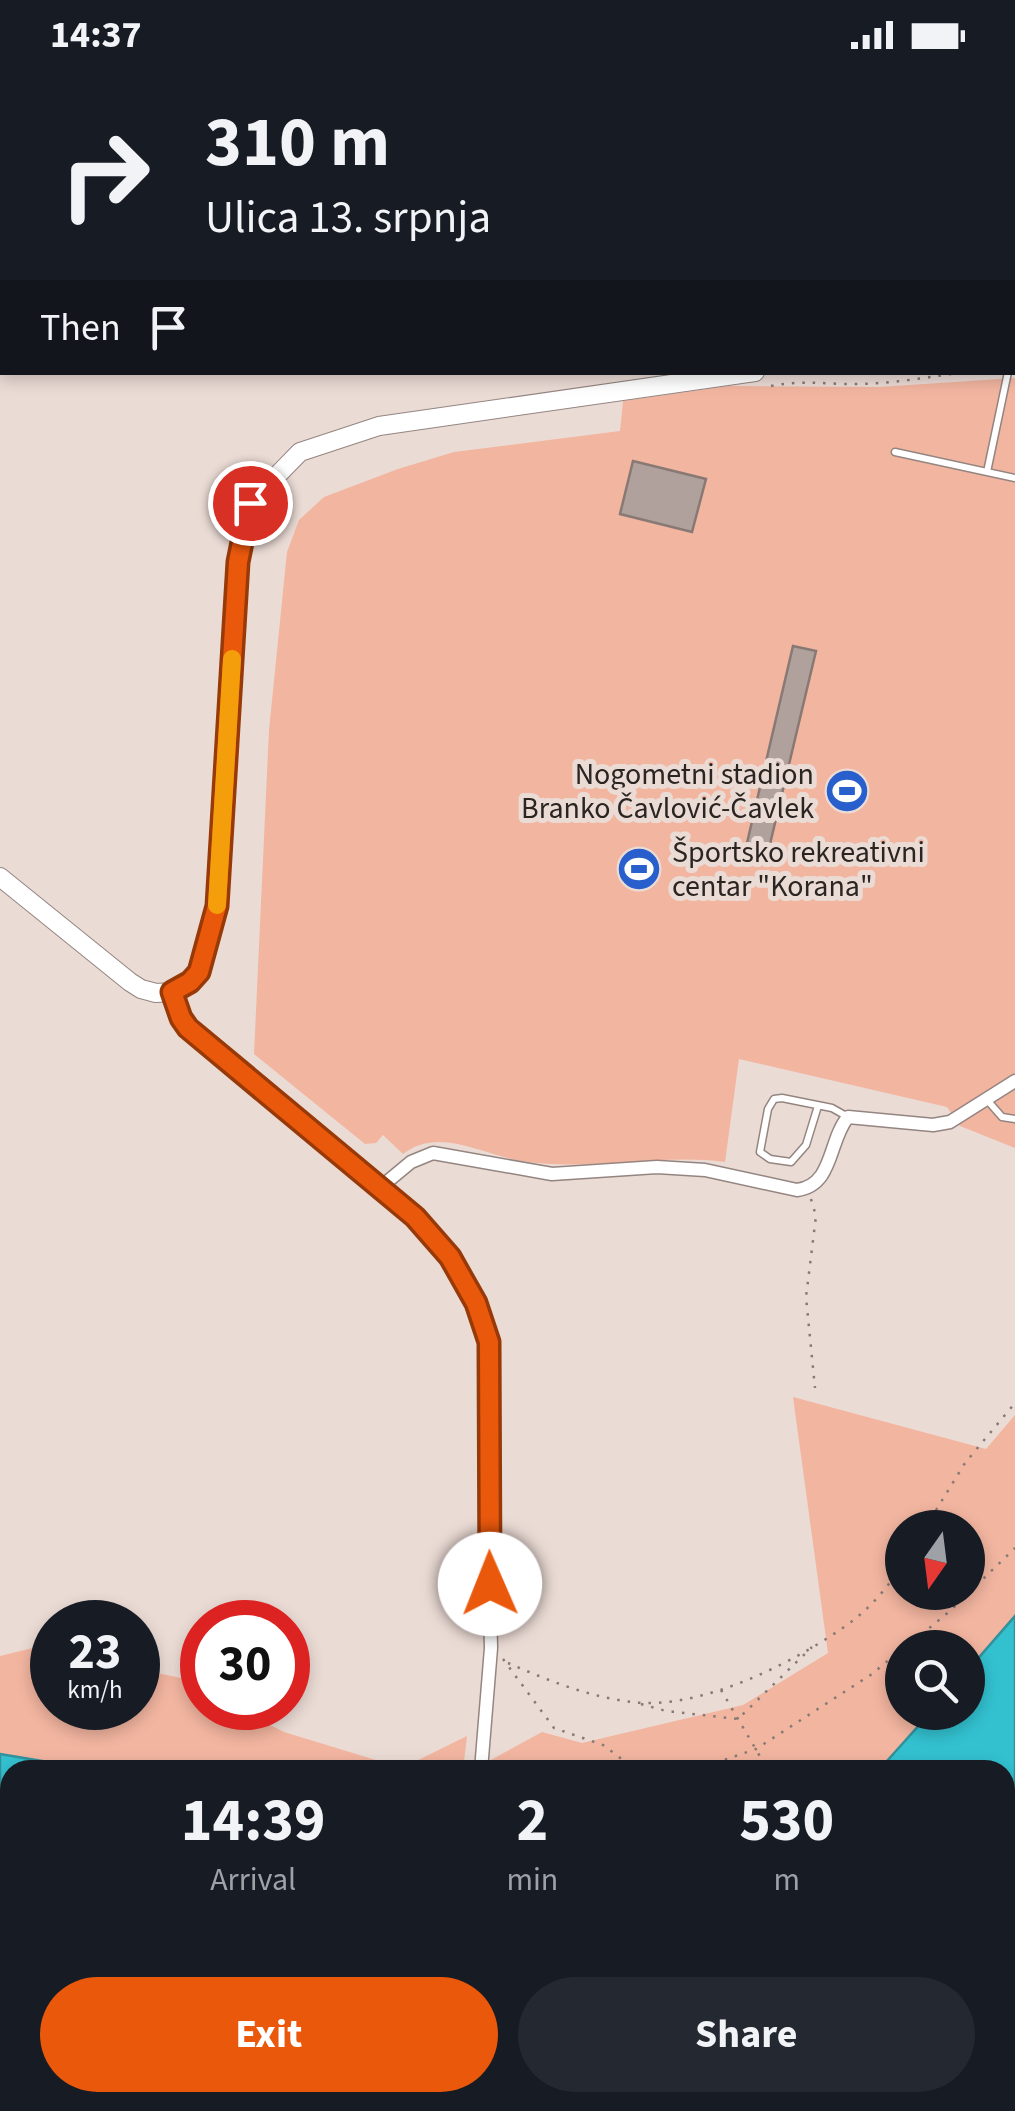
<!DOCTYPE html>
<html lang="en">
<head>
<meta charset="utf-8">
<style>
	:root { --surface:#171b24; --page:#242831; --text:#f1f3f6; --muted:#9ea1a6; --accent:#ea580c }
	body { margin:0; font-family:"Source Sans 3",sans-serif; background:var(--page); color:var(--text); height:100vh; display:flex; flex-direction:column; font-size:38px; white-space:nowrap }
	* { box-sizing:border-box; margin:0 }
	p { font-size:32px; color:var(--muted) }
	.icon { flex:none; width:55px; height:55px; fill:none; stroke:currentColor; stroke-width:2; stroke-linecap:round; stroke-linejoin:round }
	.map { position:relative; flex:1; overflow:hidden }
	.sheet { position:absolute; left:0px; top:1690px; width:1015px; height:352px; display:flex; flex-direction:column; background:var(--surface); border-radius:30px 30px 0 0; box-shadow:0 5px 15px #0003 }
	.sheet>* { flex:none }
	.guide { position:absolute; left:0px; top:0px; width:1015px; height:305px; box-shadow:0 5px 15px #0003; background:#171b24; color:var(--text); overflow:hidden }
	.needle { width:65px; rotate:194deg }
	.controls { position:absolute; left:885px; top:1440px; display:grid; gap:20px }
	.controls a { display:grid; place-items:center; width:100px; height:100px; border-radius:50%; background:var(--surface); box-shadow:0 5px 15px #0003; font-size:50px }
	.speed { position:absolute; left:30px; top:1530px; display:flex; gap:20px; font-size:50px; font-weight:700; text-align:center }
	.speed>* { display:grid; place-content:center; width:130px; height:130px; border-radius:50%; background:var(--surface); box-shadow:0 5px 15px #0003; line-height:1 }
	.speed small { font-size:25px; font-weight:400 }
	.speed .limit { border:15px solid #d22; background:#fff; color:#111 }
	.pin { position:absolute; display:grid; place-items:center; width:85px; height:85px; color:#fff; margin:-42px; border:5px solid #fff; border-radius:50%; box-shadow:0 2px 10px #0007 }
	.me { position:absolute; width:110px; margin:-55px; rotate:359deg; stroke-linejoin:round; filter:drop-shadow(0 0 8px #0008) }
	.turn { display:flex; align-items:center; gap:35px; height:210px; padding:0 40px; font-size:45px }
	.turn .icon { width:130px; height:130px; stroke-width:2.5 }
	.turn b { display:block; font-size:70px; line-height:85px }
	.then { display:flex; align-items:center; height:95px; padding:0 40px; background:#0003; gap:20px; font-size:38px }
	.eta { display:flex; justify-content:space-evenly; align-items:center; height:170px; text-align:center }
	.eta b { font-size:60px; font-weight:700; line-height:70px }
	.action { display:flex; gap:20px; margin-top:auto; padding:20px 40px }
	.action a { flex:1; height:115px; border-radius:60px; background:var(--accent); color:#fff; font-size:40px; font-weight:700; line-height:115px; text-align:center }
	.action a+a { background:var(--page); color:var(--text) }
	.status { display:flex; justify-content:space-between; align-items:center; height:70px; padding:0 50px; background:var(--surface); direction:ltr }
	.status svg { height:28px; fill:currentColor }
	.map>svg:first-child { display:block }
	.green { fill:#f2b5a0; fill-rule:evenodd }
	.water { fill:#33c1d0; stroke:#31929c; stroke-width:2.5 }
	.building { fill:#b1a19c; stroke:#887974; stroke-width:2.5 }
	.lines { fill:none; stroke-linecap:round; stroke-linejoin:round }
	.lane-casing { stroke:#948580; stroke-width:9 }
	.street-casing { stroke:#948580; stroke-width:15 }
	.secondary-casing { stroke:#948580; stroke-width:20 }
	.path { stroke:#857a76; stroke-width:2.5; stroke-dasharray:2.5 8; stroke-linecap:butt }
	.lane { stroke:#fff; stroke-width:6 }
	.street { stroke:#fff; stroke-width:12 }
	.secondary { stroke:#fff; stroke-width:18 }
	.route-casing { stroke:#983908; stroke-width:25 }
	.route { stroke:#ea580c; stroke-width:18 }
	.slow { stroke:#f59e0b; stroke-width:18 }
	.labels { text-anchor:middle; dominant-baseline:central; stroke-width:10; stroke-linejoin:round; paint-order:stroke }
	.poi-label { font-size:30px; fill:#2b2522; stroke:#ebdbd5; text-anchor:end }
</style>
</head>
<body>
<div class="status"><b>14:37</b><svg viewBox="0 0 49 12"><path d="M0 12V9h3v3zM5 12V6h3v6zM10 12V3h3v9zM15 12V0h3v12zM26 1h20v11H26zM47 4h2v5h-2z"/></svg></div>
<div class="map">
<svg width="1015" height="2041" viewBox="0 0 1015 2041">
	<rect width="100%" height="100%" fill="#ebdbd5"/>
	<!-- green -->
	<path class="green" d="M1015,308V1078L960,1056L947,1037L739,989L725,1092C658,1083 589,1102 522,1091C482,1085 439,1056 403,1084L383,1065L376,1073L365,1074L254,984L269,660L287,482L299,450L324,427L398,399L454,382L620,361L623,331L729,316L879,317Z
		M793,1327L986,1379L1015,1345V1546L968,1600V1578H902V1642L930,1643L879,1700H489V1691L542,1662L582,1673L743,1635L828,1583ZM902,1458H968V1522H902Z
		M37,1577L52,1580V1638H138V1599L181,1608L202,1619V1638H237L284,1662L402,1698L467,1666L463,1700H95L0,1685V1586Z
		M0,1824L10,1827V1984L0,1981Z
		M729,2032H920L925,2041H717Z
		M460,2033V2032L681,2033L672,2041H462Z"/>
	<!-- water -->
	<path class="water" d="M1015,1546V1831L1005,1833V1700H879L930,1643L968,1642V1600Z
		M0,1684L96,1700H10V1827L0,1824Z"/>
	<!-- building -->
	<path class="building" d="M633,391L706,409L692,462L620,444Z
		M793,576L816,581L765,795L743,790Z"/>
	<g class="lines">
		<!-- lane casing -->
		<g class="lane-casing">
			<path id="lane" d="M895,382L1015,408
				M987,402L1008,302
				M988,1031L1002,1047L1015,1049
				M818,1036L806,1075L791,1092L770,1089L760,1082L768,1039L774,1029L782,1028L832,1038L848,1047
				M453,2032L454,2041
				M122,2041L123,2032"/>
		</g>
		<!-- street casing -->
		<g class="street-casing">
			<path id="street" d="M172,922L181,949L188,958L415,1147L450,1187L476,1233L489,1272L491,1350L488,1449L491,1578L481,1700
				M382,1116L411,1092L433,1083L552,1104L657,1097L705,1100L797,1120C834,1115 828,1071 848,1047L933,1055L950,1052L1015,1011"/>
		</g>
		<!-- secondary casing -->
		<g class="secondary-casing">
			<path id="secondary" d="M1012,284L1015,285
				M0,807L130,912L141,919L156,923L172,922L191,913L199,902L217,836L238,492L250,433L300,382L379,356L755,302"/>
		</g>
		<!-- path -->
		<path class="path" d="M1012,203H1015
			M771,316C796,311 818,313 843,314C883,315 924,308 964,302
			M811,1129L816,1146L806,1227L815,1318
			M925,1458L965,1393L1015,1333
			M905,1578L950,1541L1015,1478
			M503,1589L554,1658L603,1675L623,1690L647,1700
			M508,1593C547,1610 589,1627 632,1632C700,1641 798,1591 851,1552C872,1536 888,1517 902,1495
			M721,1620L768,1700
			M641,1634L666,1641L738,1649L812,1577
			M695,1700L756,1679L872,1604L902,1579
			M1005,1841L1015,1839
			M1005,1871L1015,1870
			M1005,1958L1015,1957
			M0,1996L10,1999
			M0,2020L10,2023
			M40,2032L54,2041
			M91,2032L103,2041
			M675,2041L684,2032
			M914,2041V2032"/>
		<!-- lane -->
		<use href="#lane" class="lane"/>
		<!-- street -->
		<use href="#street" class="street"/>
		<!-- secondary -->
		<use href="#secondary" class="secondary"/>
	</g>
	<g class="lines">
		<!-- route casing -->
		<g class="route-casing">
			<path id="route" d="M250,433L238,492L217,836L199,902L190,912L172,922L181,948L188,958L415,1147L450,1187L476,1233L489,1272L490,1514"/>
		</g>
		<!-- route -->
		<use href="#route" class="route"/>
		<!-- slow -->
		<path class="slow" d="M217,835L232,589"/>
	</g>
	<!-- icons -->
	<defs>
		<g id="stadium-disc" transform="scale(2.25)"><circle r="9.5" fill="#285fcd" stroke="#ebdbd5"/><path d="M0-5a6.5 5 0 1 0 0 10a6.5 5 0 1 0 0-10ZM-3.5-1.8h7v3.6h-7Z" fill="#fff"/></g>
	</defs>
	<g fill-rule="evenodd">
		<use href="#stadium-disc" x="847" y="721"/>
		<use href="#stadium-disc" x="639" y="799"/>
	</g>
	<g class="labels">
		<!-- poi labels -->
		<g class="poi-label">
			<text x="814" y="704">Nogometni stadion<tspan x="814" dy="34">Branko Čavlović-Čavlek</tspan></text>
			<text x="672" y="782" text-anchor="start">Športsko rekreativni<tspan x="672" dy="34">centar "Korana"</tspan></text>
		</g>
	</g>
</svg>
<div class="controls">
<a><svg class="needle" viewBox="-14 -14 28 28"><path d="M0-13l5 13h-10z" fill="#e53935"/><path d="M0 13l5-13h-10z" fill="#9ea1a6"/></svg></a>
<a><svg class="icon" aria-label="search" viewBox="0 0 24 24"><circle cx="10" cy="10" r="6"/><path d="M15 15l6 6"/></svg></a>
</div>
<div class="speed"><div>23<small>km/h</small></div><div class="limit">30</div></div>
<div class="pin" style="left:250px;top:433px;background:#d93025"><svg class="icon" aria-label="arrive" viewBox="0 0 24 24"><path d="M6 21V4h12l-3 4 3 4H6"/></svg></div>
<svg class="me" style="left:490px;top:1514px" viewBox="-20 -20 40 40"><circle r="19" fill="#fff"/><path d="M0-13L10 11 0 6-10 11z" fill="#ea580c"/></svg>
<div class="guide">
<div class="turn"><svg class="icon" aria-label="right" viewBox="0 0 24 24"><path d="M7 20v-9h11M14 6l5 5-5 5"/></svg><div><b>310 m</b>Ulica 13. srpnja</div></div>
<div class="then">Then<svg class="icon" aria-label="arrive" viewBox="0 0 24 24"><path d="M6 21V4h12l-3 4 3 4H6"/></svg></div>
</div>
<section class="sheet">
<div class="eta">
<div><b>14:39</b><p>Arrival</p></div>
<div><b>2</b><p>min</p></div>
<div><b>530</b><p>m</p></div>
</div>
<div class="action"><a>Exit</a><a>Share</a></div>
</section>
</div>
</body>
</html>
